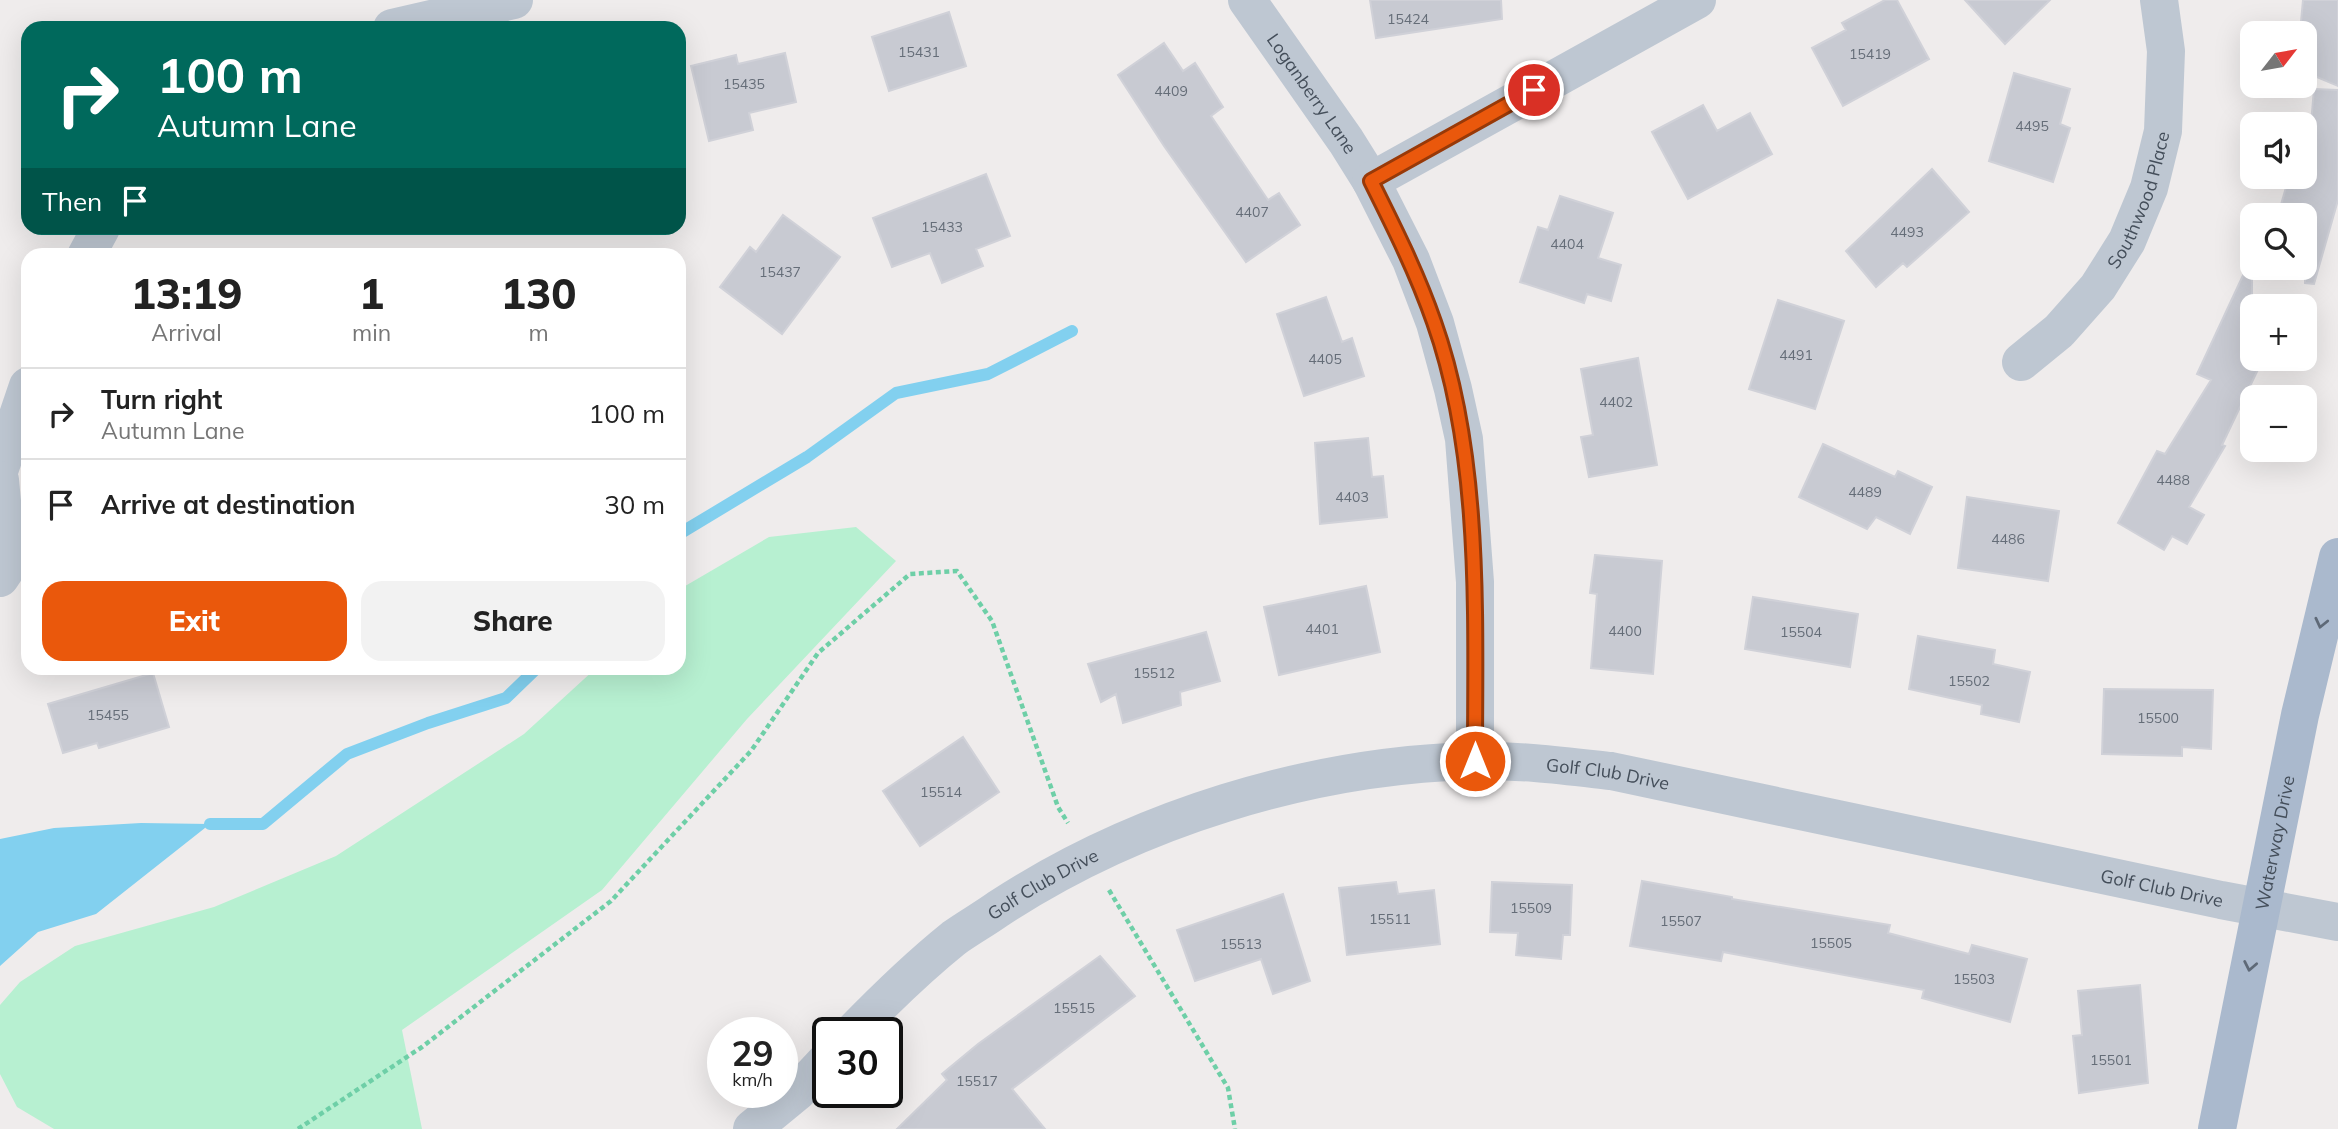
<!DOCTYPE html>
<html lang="en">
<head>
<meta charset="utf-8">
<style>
	:root { --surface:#fff; --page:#f2f2f2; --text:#222; --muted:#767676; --line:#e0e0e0; --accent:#ea580c }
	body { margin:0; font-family:Mulish,sans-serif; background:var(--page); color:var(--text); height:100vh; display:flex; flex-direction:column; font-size:26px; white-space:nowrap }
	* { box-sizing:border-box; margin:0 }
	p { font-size:23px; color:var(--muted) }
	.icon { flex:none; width:38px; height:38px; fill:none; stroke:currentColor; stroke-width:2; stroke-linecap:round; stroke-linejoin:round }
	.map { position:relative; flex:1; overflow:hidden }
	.panel { position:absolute; left:21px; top:248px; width:665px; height:427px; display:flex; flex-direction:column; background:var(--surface); border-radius:21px; box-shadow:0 7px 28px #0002 }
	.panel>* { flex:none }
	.guide { position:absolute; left:21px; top:21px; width:665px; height:214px; border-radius:21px; box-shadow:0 7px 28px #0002; background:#00695c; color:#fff; overflow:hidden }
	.needle { width:46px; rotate:59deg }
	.controls { position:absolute; left:2240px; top:21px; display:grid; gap:14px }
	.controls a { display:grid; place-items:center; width:77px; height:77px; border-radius:14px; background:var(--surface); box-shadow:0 7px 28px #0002; font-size:35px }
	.speed { position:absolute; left:707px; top:1017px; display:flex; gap:14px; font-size:35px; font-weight:700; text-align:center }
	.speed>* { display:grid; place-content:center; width:91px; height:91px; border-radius:50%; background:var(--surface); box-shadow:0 7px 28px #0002; line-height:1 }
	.speed small { font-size:18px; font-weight:400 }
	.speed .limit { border:4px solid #111; border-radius:10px; background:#fff; color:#111 }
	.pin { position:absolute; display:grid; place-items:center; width:60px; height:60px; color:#fff; margin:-30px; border:4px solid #fff; border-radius:50%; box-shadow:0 2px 7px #0007 }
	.me { position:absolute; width:77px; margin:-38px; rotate:0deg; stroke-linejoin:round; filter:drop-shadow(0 0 5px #0008) }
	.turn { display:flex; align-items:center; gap:24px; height:147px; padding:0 21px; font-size:32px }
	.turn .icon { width:91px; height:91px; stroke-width:2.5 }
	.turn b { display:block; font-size:49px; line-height:60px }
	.then { display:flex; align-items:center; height:66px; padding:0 21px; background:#0003; gap:14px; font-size:26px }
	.eta { display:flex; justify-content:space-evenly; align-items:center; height:119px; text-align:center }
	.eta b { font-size:42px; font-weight:800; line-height:49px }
	.primary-button { display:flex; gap:14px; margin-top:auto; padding:14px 21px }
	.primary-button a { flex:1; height:80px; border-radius:21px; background:var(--accent); color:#fff; font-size:28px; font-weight:800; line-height:80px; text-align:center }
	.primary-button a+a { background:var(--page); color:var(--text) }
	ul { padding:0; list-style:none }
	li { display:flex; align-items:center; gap:21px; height:91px; padding:0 21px; border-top:2px solid var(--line) }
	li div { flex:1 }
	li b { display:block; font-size:26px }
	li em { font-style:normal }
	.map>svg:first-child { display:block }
	.green { fill:#b7f0d1 }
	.water { fill:#82d0ef }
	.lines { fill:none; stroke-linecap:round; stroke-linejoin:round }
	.stream { stroke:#82d0ef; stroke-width:12 }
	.building { fill:#c8cad2; stroke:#d0d1d8; stroke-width:2 }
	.path { stroke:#6ecfa7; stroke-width:4.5; stroke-dasharray:5 3.5; stroke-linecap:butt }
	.minor { stroke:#bec7d2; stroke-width:38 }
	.major { stroke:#aab9cd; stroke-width:38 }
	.oneway { stroke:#5e6977 }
	.route-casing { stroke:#983908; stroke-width:18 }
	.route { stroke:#ea580c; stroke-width:12 }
	.labels { text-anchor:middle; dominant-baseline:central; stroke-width:5; stroke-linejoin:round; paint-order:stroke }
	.number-label { font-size:14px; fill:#656d78 }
	.street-label { font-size:18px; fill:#444e5a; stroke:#fff }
</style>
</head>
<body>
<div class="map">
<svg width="2338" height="1129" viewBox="0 0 2338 1129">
	<rect width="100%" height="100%" fill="#efecec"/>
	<!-- green -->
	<path class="green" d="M856,527L896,561L747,719L602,890L402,1030L422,1129H54L17,1107L0,1074V1005L20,982L75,946L214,907L336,856L524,734L595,669L679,668L680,589L769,537Z"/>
	<!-- water -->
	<path class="water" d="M141,823L210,824L96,914L38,932L0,966V839L54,828Z"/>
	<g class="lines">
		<!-- stream -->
		<path class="stream" d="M679,534L807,457L896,393L988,374L1072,331
			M210,824H263L347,754L428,723L506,698L537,668"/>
	</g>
	<!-- building -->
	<path class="building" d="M1370,0H1501L1502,19L1376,38Z
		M1885,0H1897L1929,59L1843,106L1812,48L1846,30L1842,23Z
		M1965,0H2050L2005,44Z
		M2303,0H2338V86L2305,72V33H2300Z
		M949,12L966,66L889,91L872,37Z
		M1164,43L1183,71L1195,63L1223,107L1211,116L1268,200L1279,193L1300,225L1246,262L1164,146L1118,75Z
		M785,53L796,102L749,113L753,130L709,141L691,66L736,55L738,64Z
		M2014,73L2070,89L2060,124L2070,128L2053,182L1989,161Z
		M2314,89L2338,90V200L2314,284L2305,283V215H2278L2289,177H2305V157L2308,158Z
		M1703,105L1717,131L1750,113L1772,154L1688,199L1652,132Z
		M1932,169L1969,212L1907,267L1903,263L1876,287L1846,251Z
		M986,174L1010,236L976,249L983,266L942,283L930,253L892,267L873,218Z
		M1560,196L1613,213L1598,258L1621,265L1611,301L1587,294L1584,303L1520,282L1538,227L1548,230Z
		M783,215L840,257L782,334L720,287L750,247L756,252Z
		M2252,256V359H2263L2222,445L2225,446L2189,507L2204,515L2187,544L2172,536L2164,550L2118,523L2157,451L2165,454L2211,380L2197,374Z
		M1326,297L1342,342L1352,338L1364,376L1304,396L1277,314Z
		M1778,300L1844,321L1815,409L1749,389Z
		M1638,358L1657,465L1589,477L1581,437L1593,435L1581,369Z
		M1368,438L1372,477L1383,476L1387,517L1320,524L1315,443Z
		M1823,444L1895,477L1898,471L1932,487L1910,534L1876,517L1867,529L1799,497Z
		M1967,497L2059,511L2048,581L1958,568Z
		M1595,555L1662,561L1653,674L1591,668L1597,594L1590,593Z
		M1366,586L1380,652L1279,675L1264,607Z
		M1753,597L1858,614L1850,667L1745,649Z
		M1206,632L1220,681L1180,692L1181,705L1123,723L1116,694L1101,702L1088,664Z
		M1918,636L1995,650L1993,664L2030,672L2019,722L1981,714L1982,705L1909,689Z
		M153,673L169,727L99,748L97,743L63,753L48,704Z
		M2104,689L2213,690L2211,749L2182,747V756L2102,754Z
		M963,737L999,792L920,846L883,791Z
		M1642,881L1732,897V899L1890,925L1888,933L1969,954L1972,945L2027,959L2010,1022L1922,998L1924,990L1723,952L1721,961L1630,946Z
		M1396,882L1398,894L1434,890L1440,944L1347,955L1339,888Z
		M1492,882L1572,885L1570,935H1563L1561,959L1516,955L1518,933L1490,932Z
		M1283,894L1310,981L1273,994L1261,959L1195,981L1177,930Z
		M1100,956L1135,996L1012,1089L1045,1129H897L947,1080L942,1074L978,1044Z
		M2140,985L2148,1083L2079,1093L2073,1036L2082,1035L2078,991Z"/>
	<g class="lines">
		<!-- path -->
		<path class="path" d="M1109,890L1228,1088L1235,1129
			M298,1129L422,1047L611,901L751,751L818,653L910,574L957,571L992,621L1058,807L1068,823"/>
		<!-- minor -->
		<g class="minor">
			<path id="s1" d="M1247,0L1346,141L1371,181L1411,260L1435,323L1453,389L1464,439L1475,582V761"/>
			<path d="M392,28L514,0"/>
			<path d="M1371,181L1697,0"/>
			<path d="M86,256L101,228"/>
			<path id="s2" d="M2021,362L2059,331L2098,287L2127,241L2149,188L2163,131L2166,51L2159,0"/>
			<path d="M0,468L28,386"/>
			<path d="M0,480L8,566L0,578"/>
			<path id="s3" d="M853,1032C885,999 918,967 954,938C968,928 984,919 998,909C1135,819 1310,765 1474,761C1520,760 1566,766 1611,771L2221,900L2338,922"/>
			<path d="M752,1129L798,1091L828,1059"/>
		</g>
		<!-- major -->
		<path class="major" id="s4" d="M2217,1129L2300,715L2338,557"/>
	</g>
	<!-- one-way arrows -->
	<defs><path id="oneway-chevron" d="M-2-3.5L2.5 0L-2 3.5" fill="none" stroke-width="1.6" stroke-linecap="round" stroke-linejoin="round" transform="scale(1.75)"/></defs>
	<g class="oneway">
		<use href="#oneway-chevron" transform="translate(2321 623) rotate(103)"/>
		<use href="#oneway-chevron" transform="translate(2250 966) rotate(101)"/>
	</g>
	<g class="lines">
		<!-- route casing -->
		<g class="route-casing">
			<path id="route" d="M1475,761C1475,618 1482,457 1434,322C1417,273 1394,227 1371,181L1534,90"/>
		</g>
		<!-- route -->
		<use href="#route" class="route"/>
	</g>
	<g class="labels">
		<!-- number labels -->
		<g class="number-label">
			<text x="1408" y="19">15424</text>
			<text x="919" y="52">15431</text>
			<text x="1870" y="54">15419</text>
			<text x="744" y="84">15435</text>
			<text x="1171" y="91">4409</text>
			<text x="2032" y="126">4495</text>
			<text x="1252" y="212">4407</text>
			<text x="942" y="227">15433</text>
			<text x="1907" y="232">4493</text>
			<text x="1567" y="244">4404</text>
			<text x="780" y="272">15437</text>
			<text x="1796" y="355">4491</text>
			<text x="1325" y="359">4405</text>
			<text x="1616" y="402">4402</text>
			<text x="2173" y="480">4488</text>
			<text x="1865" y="492">4489</text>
			<text x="1352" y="497">4403</text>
			<text x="2008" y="539">4486</text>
			<text x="1322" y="629">4401</text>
			<text x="1625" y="631">4400</text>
			<text x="1801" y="632">15504</text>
			<text x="1154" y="673">15512</text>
			<text x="1969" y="681">15502</text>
			<text x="108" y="715">15455</text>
			<text x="2158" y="718">15500</text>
			<text x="941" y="792">15514</text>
			<text x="1531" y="908">15509</text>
			<text x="1390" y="919">15511</text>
			<text x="1681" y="921">15507</text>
			<text x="1831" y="943">15505</text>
			<text x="1241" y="944">15513</text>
			<text x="1974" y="979">15503</text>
			<text x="1074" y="1008">15515</text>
			<text x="2111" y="1060">15501</text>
			<text x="977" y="1081">15517</text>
		</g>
		<!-- street labels -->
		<g class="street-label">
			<text stroke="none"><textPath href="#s1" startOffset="114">Loganberry Lane</textPath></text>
			<text stroke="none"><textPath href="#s2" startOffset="205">Southwood Place</textPath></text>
			<text stroke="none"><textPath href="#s3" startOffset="830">Golf Club Drive</textPath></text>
			<text stroke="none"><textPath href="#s4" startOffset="292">Waterway Drive</textPath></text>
			<text stroke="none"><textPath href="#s3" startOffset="242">Golf Club Drive</textPath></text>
			<text stroke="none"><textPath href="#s3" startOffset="1396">Golf Club Drive</textPath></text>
		</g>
	</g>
</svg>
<div class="controls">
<a><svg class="needle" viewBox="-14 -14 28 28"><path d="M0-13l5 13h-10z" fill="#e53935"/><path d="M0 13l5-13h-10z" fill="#767676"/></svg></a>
<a><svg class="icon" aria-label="sound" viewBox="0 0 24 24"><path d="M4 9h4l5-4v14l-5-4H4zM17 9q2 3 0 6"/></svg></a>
<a><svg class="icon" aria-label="search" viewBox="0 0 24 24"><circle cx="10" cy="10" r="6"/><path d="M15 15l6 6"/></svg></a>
<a>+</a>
<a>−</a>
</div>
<div class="speed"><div>29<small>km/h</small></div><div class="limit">30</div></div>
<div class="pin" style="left:1534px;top:90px;background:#d93025"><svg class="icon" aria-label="arrive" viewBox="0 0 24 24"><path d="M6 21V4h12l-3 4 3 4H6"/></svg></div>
<svg class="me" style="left:1475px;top:761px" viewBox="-20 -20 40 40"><circle r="17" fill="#ea580c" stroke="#fff" stroke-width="3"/><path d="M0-11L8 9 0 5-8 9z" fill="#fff"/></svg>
<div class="guide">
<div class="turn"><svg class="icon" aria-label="right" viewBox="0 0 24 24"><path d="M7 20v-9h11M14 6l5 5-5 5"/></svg><div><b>100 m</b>Autumn Lane</div></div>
<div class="then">Then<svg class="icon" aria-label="arrive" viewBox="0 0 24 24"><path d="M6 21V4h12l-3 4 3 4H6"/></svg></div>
</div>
<section class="panel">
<div class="eta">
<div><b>13:19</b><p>Arrival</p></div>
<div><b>1</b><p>min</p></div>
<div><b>130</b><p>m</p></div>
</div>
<ul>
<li><svg class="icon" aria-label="right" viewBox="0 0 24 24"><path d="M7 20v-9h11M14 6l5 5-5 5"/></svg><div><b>Turn right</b><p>Autumn Lane</p></div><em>100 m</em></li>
<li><svg class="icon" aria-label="arrive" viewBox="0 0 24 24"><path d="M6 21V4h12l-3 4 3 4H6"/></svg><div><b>Arrive at destination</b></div><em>30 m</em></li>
</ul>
<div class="primary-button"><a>Exit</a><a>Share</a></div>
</section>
</div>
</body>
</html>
